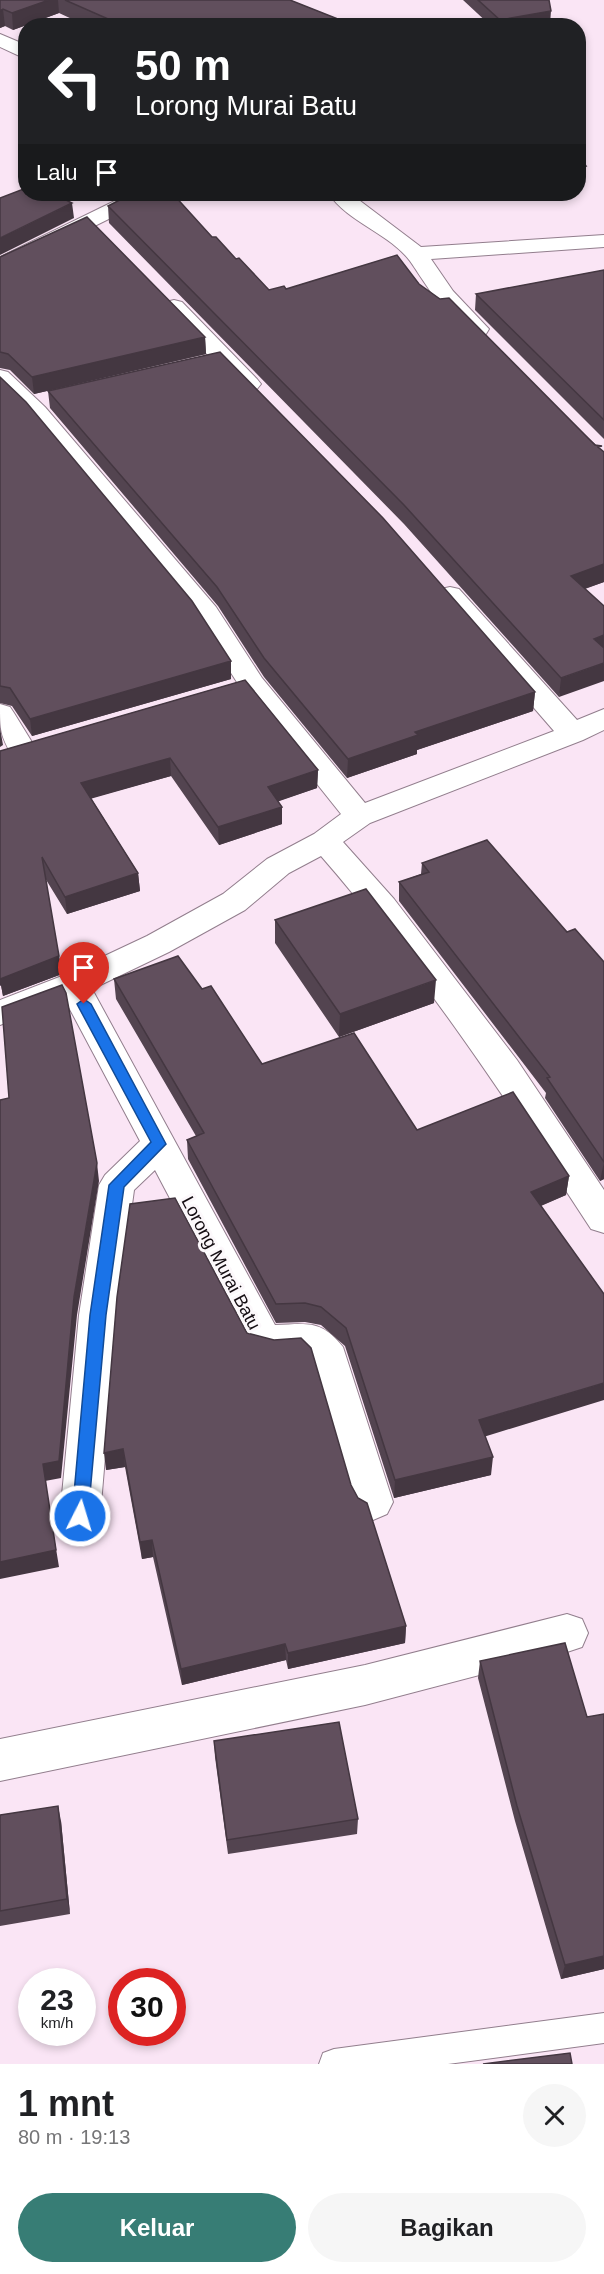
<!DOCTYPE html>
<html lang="id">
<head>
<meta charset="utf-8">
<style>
	:root { --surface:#fff; --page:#f6f6f6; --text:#202124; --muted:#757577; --accent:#377d75 }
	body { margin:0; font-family:Helvetica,sans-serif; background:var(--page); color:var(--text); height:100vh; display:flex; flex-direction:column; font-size:22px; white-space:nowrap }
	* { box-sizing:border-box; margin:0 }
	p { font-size:20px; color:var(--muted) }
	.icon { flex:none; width:33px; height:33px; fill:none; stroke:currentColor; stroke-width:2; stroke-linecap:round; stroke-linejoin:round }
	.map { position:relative; height:2064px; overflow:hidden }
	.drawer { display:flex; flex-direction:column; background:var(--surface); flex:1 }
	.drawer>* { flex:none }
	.top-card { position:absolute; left:18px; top:18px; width:568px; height:183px; border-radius:24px; box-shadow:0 3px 9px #0003; background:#202124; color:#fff; overflow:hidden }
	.speed { position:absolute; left:18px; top:1968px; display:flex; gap:12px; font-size:30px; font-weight:700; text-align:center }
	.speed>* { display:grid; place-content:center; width:78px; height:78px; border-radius:50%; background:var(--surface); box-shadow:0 3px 9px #0003; line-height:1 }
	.speed small { font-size:15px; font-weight:400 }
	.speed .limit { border:9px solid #d22; background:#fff; color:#111 }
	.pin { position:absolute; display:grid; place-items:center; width:51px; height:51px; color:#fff; margin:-62px -26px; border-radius:50% 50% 50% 0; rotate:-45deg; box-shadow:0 0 6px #0007 }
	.pin .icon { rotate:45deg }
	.me { position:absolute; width:66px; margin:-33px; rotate:5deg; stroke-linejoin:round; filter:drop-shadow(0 0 4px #0008) }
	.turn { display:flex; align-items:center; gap:21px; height:126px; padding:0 18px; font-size:27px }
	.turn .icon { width:78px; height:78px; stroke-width:2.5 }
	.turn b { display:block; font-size:42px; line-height:51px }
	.then { display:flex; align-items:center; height:57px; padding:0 18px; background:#0003; gap:12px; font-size:22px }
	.round { display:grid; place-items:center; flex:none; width:63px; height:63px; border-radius:32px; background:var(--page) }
	.headline { display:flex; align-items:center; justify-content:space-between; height:102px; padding:0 18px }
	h1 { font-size:36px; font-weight:700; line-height:45px }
	.cta { display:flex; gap:12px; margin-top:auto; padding:12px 18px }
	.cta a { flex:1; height:69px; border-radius:36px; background:var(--accent); color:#fff; font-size:24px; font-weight:700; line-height:69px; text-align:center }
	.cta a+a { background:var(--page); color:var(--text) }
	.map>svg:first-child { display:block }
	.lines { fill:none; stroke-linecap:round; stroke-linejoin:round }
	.lane-casing { stroke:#927e8d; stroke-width:2 }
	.street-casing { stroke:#927e8d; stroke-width:2 }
	.lane { fill:#fff; fill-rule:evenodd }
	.street { fill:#fff; fill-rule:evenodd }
	.wall { fill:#534450 }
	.shaded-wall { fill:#443741 }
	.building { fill:#614f5d; stroke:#443741; stroke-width:1.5 }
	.route { fill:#1a73e8; stroke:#114b97; stroke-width:1.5 }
	.labels { text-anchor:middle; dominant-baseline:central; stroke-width:6; stroke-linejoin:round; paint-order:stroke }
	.street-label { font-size:18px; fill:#140d12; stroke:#fcf8fb }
</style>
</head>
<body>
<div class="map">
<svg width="604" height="2064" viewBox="0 0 604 2064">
	<rect width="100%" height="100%" fill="#fae5f5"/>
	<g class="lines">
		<!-- lane casing -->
		<g class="lane-casing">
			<path id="lane" d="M604,2013V2043L448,2064H319L323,2053L334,2049Z"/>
		</g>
		<!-- street casing -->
		<g class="street-casing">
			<path id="street" d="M0,34L26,45V59L0,47Z
				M129,194H154L151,198L0,273V257Z
				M329,194H351L421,247L604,235V247L431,259L453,291L489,329L486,334C458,341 425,282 410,261C390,234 348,222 329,194Z
				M174,300L182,302L257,379L261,384L257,389H241L166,312L163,307L166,302Z
				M0,370L8,372L45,407L216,607L262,678L365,803L554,731L441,601L437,595L441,589L450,587L459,589L577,720L604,709V730L583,740L370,823L343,842L394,899L517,1060L604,1190V1233L591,1229C507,1100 422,972 321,856L289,873L245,910L169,952L92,989L275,1325C307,1324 321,1319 343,1347L393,1502L387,1514L373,1520L359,1514L353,1502L313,1365L302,1353L275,1356L250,1350L155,1170L134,1190L117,1315L100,1516L94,1529L80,1534L66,1529L60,1516L79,1315L99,1185L105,1175L140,1141L65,1000L0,1025V1000L62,976L147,936L223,894L267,859L314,834L341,814L242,690L195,617L29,417L0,390Z
				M0,704L10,707L14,713L38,752L34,759L24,761L14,759C0,735 0,731 0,704Z
				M567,1614L582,1619L588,1633L582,1647L567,1652L365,1705L0,1781V1739L365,1665Z"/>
		</g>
		<!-- lane -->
		<use href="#lane" class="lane"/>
		<!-- street -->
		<use href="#street" class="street"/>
	</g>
	<!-- wall -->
	<path class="wall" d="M0,0H290L338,19V26H87L59,13L13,30L5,26L0,28Z
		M463,0H549L550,24L544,26H491Z
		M108,206L212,237L236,259L269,290L419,284L604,452V582L585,589L559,697L404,524L109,223Z
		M0,257L205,337L206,354L34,394L10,370L0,368Z
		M604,270V439L475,310L476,294Z
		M0,377L231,661V679L32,736L12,706L0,703Z
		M48,391L535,692L533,711L417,750V754L347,778L264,677L218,606L50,408Z
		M245,680L318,770L317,788L278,801L282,807V824L219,845L171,776L91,798L138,873L140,891L67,914L45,878L59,956L62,974L3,996L1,985L0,986V751Z
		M422,863L567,932L604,962V1179L600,1181L545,1098L546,1093L399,901V882L421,874Z
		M275,920L434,1003L339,1037L275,943Z
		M114,979L202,989L262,1064L417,1130L569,1176L566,1195L541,1206L485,1436L491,1475L394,1498L345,1346L321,1325L305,1322L276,1323L188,1159L187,1140L196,1136L116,999Z
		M247,1333L351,1485L406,1626L405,1643L288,1669L286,1660L182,1685L153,1557L142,1559L125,1467L106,1470Z
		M480,1661L604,1969L561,1979L515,1821L478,1678Z
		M214,1741L358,1819L357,1834L228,1854L215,1757Z
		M0,1815L61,1821L70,1914L0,1926Z"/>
	<!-- shaded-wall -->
	<path class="shaded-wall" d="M49,0H58L59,13L13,30L12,13Z
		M3,9L5,26L0,28V11Z
		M551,11L550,24L544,26H500V20Z
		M338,19V26H322Z
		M579,166H586L585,182L579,183Z
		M72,203L74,218L0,255V238Z
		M205,337L206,354L34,394L32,377Z
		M604,564V582L569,594L571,576Z
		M604,635V653L594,639Z
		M231,661V679L32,736L30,719Z
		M604,663V681L559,697L561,678Z
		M535,692L533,711L417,750V754L347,778L348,759L415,732Z
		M0,728L3,745L0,747Z
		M170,758L171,776L83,801L81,783Z
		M318,770L317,788L268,805V787Z
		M282,807V824L219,845L218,827Z
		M138,873L140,891L67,914L65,897Z
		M59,956L62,974L3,996L1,985L0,986V971Z
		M436,980L434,1003L339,1037L340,1014Z
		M604,1161V1179L600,1181L604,1162Z
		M97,1163L99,1181L77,1315L61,1478L45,1481L59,1567L0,1579V1562L74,1297Z
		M569,1176L566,1195L528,1211L531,1192Z
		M604,1383V1400L477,1439L479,1420Z
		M123,1449L125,1467L106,1470L104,1453Z
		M493,1457L491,1475L394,1498L395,1480Z
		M152,1540L153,1557L142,1559L140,1542Z
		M406,1626L405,1643L288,1669V1653Z
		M285,1644L286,1660L182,1685L181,1669Z
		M58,1806L61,1821L70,1914L67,1899Z
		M604,1956V1969L561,1979L565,1965Z"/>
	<!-- building -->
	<path class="building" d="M0,0H49L12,13L3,9L0,11Z
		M65,0H290L338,19L322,26H124Z
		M478,0H549L551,11L500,20Z
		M579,155L586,166H579Z
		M26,188V194H54L72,203L0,238V198Z
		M131,194H173L212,237H216L236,259L239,258L269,290L284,286L286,289L397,255L419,284L440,299L449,298L595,445L602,446L598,447L604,452V564L571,576L604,606V635L594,639L604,648V663L561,678L404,505L108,206Z
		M87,217L205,337L32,377L8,354L0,352V257Z
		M604,270V420L476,294Z
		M220,352L383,518L535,692L415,732L418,735L348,759L264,658L217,587L48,391Z
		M0,377L26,402L192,601L231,661L30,719L10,688L0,686Z
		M245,680L318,770L268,787L282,807L218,827L170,758L81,783L138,873L65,897L42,857L59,956L0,979V751Z
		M487,840L567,932L575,929L604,962V1162L547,1078L550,1077L399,882L429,872L422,863Z
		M366,889L436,980L340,1014L275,920Z
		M178,956L202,989L211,986L262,1064L354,1033L417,1130L513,1092L569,1176L531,1192L604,1294V1383L479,1420L493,1457L395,1480L346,1328L321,1307L305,1303L276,1304L187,1140L204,1133L114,979Z
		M62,985L66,993L97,1163L74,1297L59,1461L43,1464L56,1550L0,1562V1100L9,1098L2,1007Z
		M175,1198L247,1333L274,1340L301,1338L311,1348L351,1485L358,1498L367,1503L406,1626L288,1653L285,1644L181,1669L152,1540L140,1542L123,1449L104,1453L117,1297L130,1204Z
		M565,1643L587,1717L604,1714V1956L565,1965L517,1806L480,1661Z
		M339,1722L358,1819L227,1840L214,1741Z
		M58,1806L67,1899L0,1911V1815Z
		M570,2053L572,2064H483Z"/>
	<!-- route -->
	<path class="route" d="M84,999L91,1004L166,1144L124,1187L106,1315L88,1516L86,1522L80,1524L74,1522L72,1516L90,1315L109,1185L151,1142L77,1004Z"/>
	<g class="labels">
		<!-- street labels -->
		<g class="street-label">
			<text transform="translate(221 1263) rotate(62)">Lorong Murai Batu</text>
		</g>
	</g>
</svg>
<div class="speed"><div>23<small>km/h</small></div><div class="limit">30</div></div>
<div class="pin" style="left:84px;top:1004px;background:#d93025"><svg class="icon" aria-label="arrive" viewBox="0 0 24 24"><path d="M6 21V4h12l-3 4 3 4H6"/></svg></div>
<svg class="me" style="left:80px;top:1516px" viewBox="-20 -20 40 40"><circle r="17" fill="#1a73e8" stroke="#fff" stroke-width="3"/><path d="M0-11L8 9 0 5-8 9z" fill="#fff"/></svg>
<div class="top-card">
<div class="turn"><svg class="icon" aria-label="left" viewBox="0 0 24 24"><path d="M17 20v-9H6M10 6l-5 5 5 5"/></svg><div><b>50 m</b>Lorong Murai Batu</div></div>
<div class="then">Lalu<svg class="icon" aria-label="arrive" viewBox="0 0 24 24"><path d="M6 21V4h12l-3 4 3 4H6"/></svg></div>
</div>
</div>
<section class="drawer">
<div class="headline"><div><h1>1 mnt</h1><p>80 m · 19:13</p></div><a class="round"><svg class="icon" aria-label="close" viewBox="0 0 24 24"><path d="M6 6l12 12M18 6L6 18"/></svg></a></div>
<div class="cta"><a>Keluar</a><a>Bagikan</a></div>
</section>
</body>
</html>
